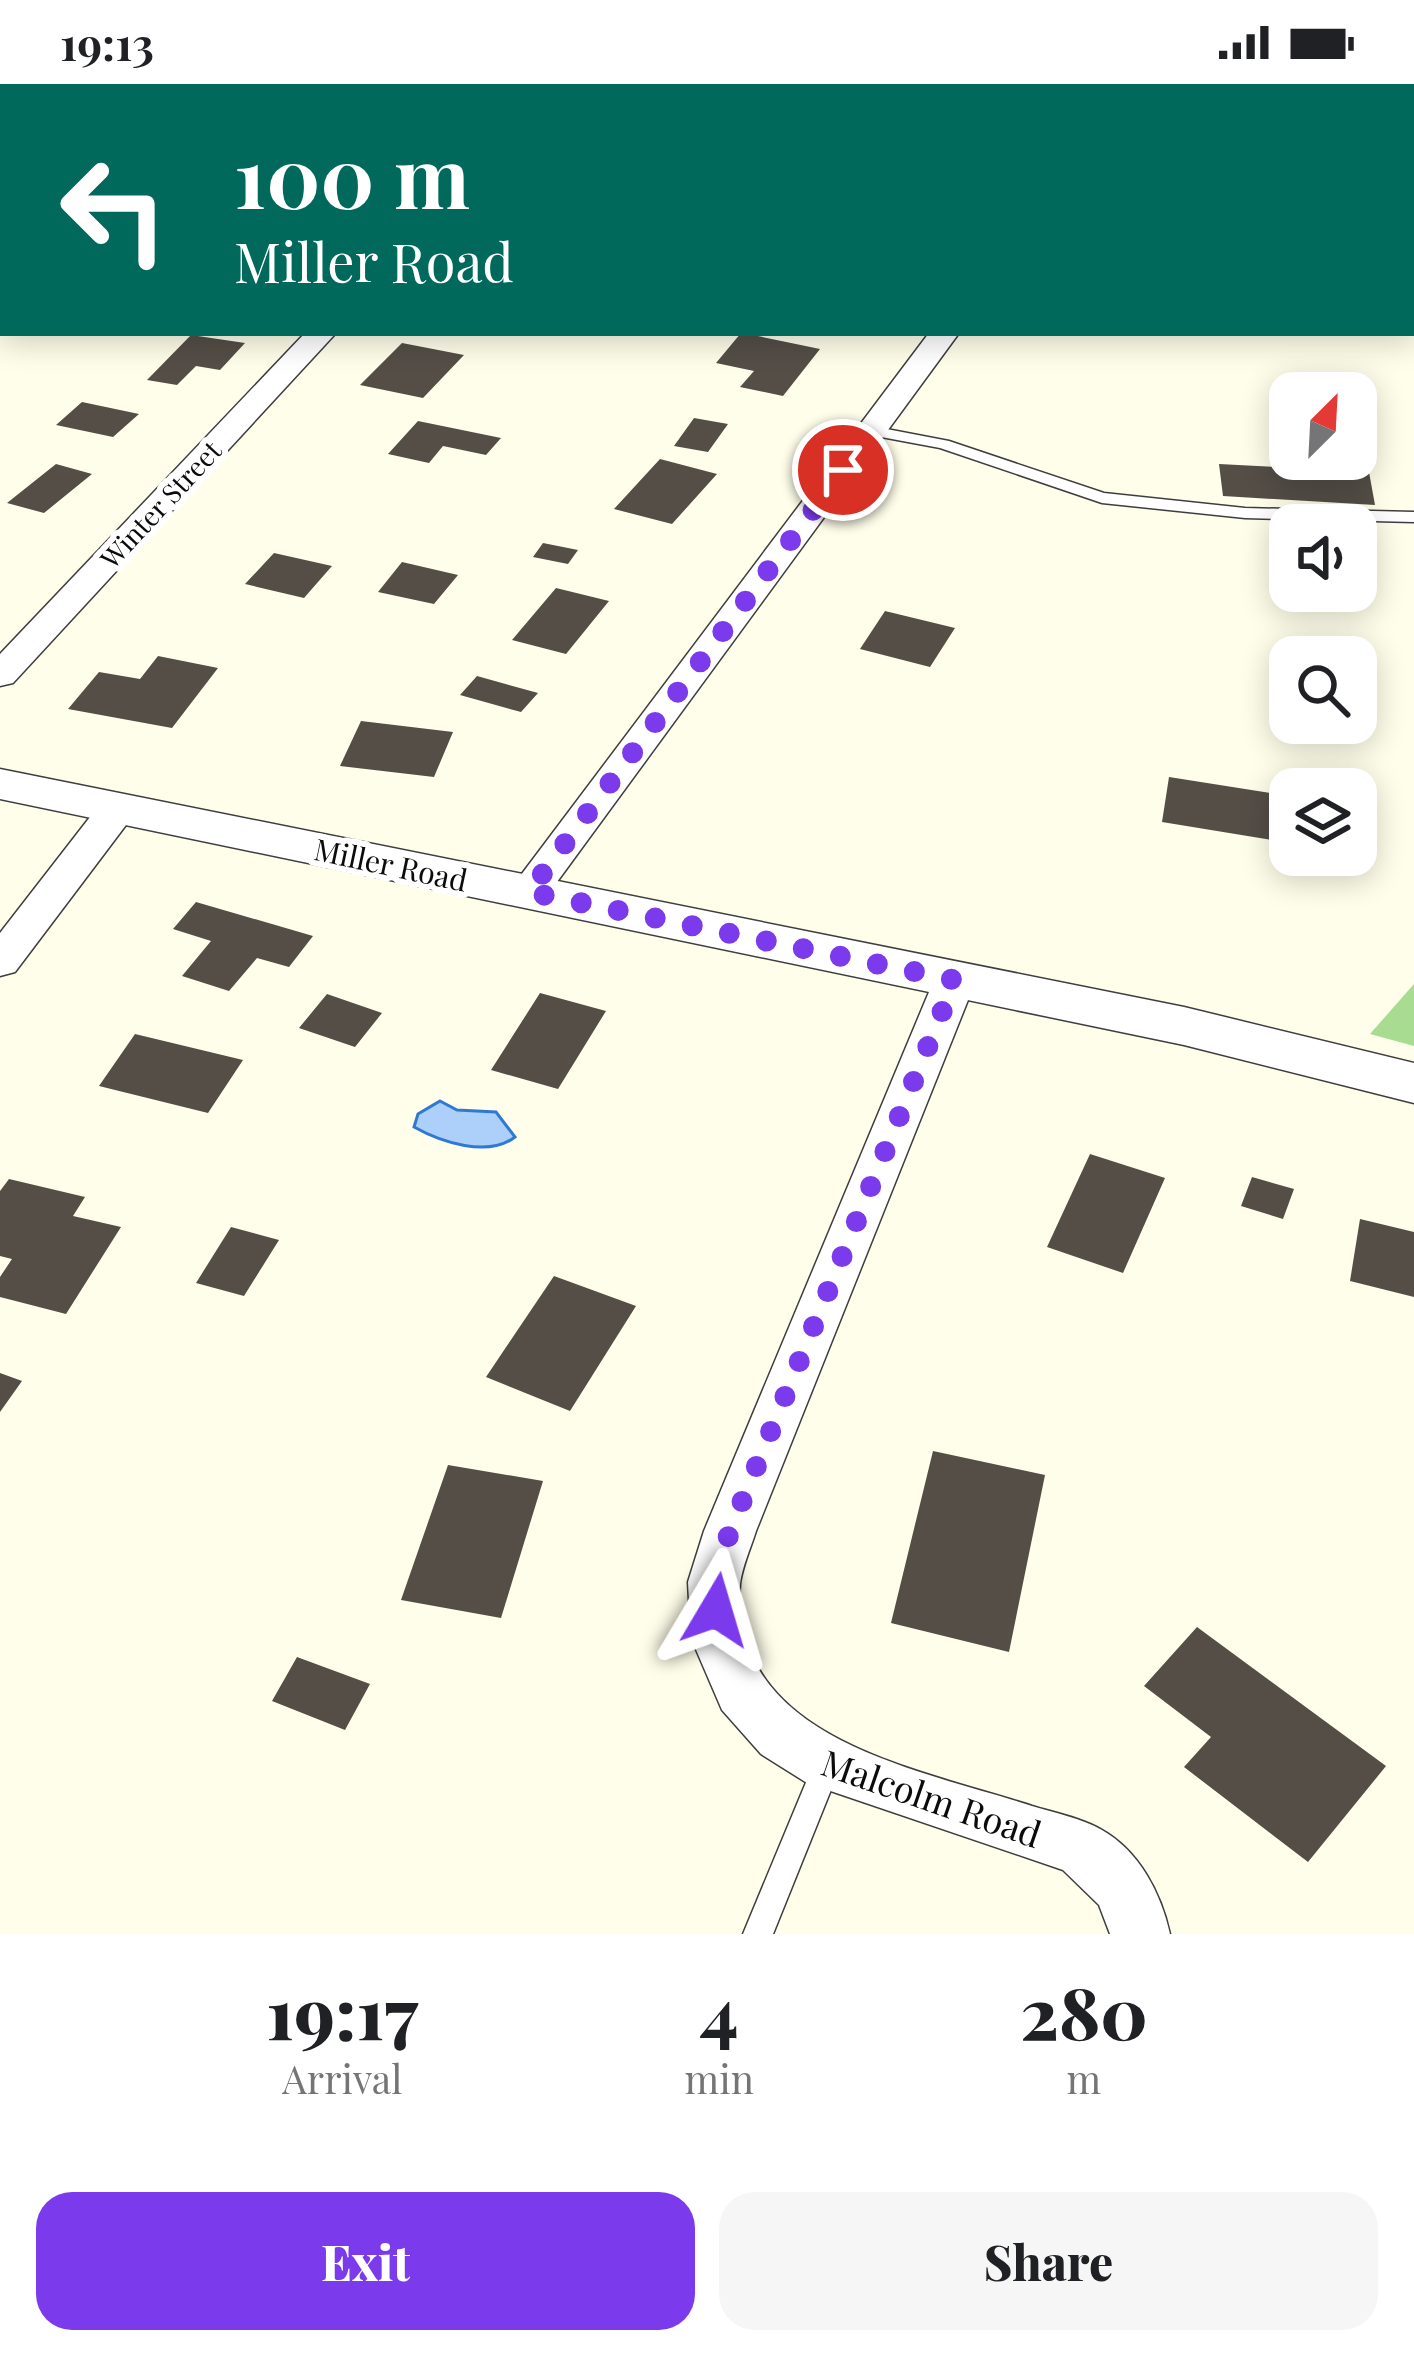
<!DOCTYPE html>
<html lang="en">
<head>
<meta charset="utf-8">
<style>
	:root { --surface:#fff; --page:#f6f6f6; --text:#202124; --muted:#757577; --accent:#7c3aed }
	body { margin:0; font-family:"Playfair Display",serif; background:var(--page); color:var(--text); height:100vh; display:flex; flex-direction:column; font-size:45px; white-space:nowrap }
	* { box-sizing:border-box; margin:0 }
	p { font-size:39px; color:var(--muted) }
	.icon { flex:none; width:66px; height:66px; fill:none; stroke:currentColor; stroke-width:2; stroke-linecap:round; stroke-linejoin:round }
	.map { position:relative; height:1850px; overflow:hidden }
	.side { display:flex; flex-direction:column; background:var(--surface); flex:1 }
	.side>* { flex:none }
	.guide { position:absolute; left:0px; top:0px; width:1416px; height:252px; box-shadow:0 6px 30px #0003; background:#00695c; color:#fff; overflow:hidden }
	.needle { width:78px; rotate:24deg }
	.fabs { position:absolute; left:1269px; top:288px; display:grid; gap:24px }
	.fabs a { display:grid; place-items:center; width:108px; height:108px; border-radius:24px; background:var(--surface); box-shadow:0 6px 30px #0003; font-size:60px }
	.pin { position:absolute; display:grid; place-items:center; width:102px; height:102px; color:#fff; margin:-51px; border:6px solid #fff; border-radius:50%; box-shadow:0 3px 12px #0007 }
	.me { position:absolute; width:132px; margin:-66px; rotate:7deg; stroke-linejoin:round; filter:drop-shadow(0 0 9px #0008) }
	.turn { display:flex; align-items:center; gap:42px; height:252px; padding:0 36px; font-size:54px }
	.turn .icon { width:156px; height:156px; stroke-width:2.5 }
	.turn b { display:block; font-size:84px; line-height:102px }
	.eta { display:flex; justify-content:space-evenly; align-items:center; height:204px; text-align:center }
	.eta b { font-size:72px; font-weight:800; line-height:84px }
	.button { display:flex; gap:24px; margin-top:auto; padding:24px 36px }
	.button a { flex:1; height:138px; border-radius:36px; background:var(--accent); color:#fff; font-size:48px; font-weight:800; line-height:138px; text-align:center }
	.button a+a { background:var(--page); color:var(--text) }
	.status { display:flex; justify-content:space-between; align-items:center; height:84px; padding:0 60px; background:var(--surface); direction:ltr }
	.status svg { height:33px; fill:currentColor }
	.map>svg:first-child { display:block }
	.forest { fill:#a7dc91 }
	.water { fill:#acd0f9; stroke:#2f79d3; stroke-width:3 }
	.building { fill:#544e47 }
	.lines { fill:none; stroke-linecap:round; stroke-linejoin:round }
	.service-casing { stroke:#3e3e3e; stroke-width:3 }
	.minor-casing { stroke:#3e3e3e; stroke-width:3 }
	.tertiary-casing { stroke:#3e3e3e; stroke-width:3 }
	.service { fill:#fff; fill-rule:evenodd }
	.minor { fill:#fff; fill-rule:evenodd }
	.tertiary { fill:#fff; fill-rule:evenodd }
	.route { stroke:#7c3aed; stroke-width:21; stroke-dasharray:0 37.8 }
	.labels { text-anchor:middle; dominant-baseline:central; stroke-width:12; stroke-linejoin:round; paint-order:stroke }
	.far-street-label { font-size:27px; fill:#0b0b0b; stroke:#fff }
	.street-label { font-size:30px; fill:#0b0b0b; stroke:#fff }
	.near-street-label { font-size:36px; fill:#0b0b0b; stroke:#fff }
</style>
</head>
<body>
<div class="status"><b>19:13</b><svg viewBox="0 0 49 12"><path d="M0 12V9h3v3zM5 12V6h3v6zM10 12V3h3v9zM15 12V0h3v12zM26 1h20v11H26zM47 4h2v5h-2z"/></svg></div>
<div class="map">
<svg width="1414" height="1850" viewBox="0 0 1414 1850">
	<rect width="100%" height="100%" fill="#fffeea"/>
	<!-- forest -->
	<path class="forest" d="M1414,900V962L1370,950Z"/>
	<!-- water -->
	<path class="water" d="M440,1017L457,1026L496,1028L515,1053C488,1074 441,1058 414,1043L418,1030Z"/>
	<!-- building -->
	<path class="building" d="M741,249H743L820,265L783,312L740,303L754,287L716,279Z
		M191,251L245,259L220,286L196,282L177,301L147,296Z
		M402,259L464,271L423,314L360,301Z
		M82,318L139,330L113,353L56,341Z
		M694,334L728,340L708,368L674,362Z
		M418,337L501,354L486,371L443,362L429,379L388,370Z
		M660,375L717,390L672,440L614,425Z
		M56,380L92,390L44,429L7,419Z
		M1219,380L1369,388L1375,421L1223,412Z
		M543,459L578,466L568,480L533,473Z
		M274,469L332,482L304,514L245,500Z
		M402,478L458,491L434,520L378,508Z
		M556,504L609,517L566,570L512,556Z
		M885,527L955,544L930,583L860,565Z
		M158,572L218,584L172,644L68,625L99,588L140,595Z
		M477,592L538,609L521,628L460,611Z
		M361,637L453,648L434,693L340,682Z
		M1169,693L1290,712V759L1162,738Z
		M196,818L313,852L289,883L257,874L229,907L182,892L211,857L173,845Z
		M540,909L606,927L558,1005L491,986Z
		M327,910L382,929L355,963L299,944Z
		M135,950L243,976L208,1029L99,1002Z
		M1090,1070L1165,1094L1123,1189L1047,1163Z
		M1252,1093L1294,1105L1283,1135L1241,1122Z
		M9,1095L85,1113L73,1132L121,1143L66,1230L0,1213V1193L12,1175L0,1172V1107Z
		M1360,1135L1414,1148V1213L1350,1197Z
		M231,1143L279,1156L244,1212L196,1199Z
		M554,1192L636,1222L570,1327L486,1293Z
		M0,1289L22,1297L0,1328Z
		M933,1367L1045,1391L1009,1568L891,1539Z
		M448,1381L543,1397L501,1534L401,1516Z
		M1197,1543L1386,1682L1308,1778L1184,1683L1211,1653L1144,1602Z
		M297,1573L370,1600L345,1646L272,1617Z"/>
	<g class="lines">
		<!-- service casing -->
		<g class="service-casing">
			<path id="service" d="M871,342L949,357L1104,409L1245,424L1414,428V438L1245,434L1102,419L940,364L865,350V344Z
				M827,1668L837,1672L841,1681L773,1850H743L817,1672Z"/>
		</g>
		<!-- minor casing -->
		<g class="minor-casing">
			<path id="minor" d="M842,0H888L890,3H844Z
				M0,59H3V75H0Z
				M305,249H336L13,599L0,602V570Z
				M929,249H959L543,817L529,821L515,817L509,808L515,799Z
				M118,712L132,715L137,724L132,733L15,888L0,892V849L104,715Z
				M955,882L970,886L976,896L756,1447C751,1463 742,1483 740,1500C729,1656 920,1685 1032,1722C1055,1729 1081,1734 1102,1746C1139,1767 1161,1809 1170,1850H1110L1099,1821L1063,1786L807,1699L761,1670L722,1626L691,1554L688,1498L704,1447L934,896L940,886Z"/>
		</g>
		<!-- tertiary casing -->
		<g class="tertiary-casing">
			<path id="tertiary" d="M0,685L1184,923L1414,979V1019L1184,961L0,715Z"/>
		</g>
		<!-- service -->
		<use href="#service" class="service"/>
		<!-- minor -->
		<use href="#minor" class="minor"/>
		<!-- tertiary -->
		<use href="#tertiary" class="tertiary"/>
	</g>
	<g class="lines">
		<!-- route -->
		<path class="route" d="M716,1526L714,1498L730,1447L955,896L529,808L843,386"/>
	</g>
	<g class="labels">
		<!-- far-street labels -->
		<g class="far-street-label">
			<text transform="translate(160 420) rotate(-47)">Winter Street</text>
		</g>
		<!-- street labels -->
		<g class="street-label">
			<text transform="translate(391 780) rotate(12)">Miller Road</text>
		</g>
		<!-- near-street labels -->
		<g class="near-street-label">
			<text transform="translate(932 1713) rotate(19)">Malcolm Road</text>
		</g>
	</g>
</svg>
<div class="fabs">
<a><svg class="needle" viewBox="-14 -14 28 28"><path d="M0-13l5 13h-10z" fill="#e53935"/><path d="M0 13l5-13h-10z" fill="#757577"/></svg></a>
<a><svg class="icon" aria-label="sound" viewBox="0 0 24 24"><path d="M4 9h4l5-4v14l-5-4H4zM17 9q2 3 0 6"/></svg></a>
<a><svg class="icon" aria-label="search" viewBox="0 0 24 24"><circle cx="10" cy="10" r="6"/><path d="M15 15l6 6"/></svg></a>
<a><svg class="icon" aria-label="layers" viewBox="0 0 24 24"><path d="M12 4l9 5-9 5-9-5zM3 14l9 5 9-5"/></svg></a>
</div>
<div class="pin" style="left:843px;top:386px;background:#d93025"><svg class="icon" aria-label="arrive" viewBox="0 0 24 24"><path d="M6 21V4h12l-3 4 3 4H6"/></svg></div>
<svg class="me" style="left:716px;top:1526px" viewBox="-20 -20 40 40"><path d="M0-17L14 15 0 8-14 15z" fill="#7c3aed" stroke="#fff" stroke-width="4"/></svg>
<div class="guide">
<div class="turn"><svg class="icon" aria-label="left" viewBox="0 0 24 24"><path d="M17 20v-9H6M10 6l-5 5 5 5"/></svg><div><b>100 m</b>Miller Road</div></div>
</div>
</div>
<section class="side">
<div class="eta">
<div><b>19:17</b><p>Arrival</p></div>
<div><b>4</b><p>min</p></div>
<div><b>280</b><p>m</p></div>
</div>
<div class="button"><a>Exit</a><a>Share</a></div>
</section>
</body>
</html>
